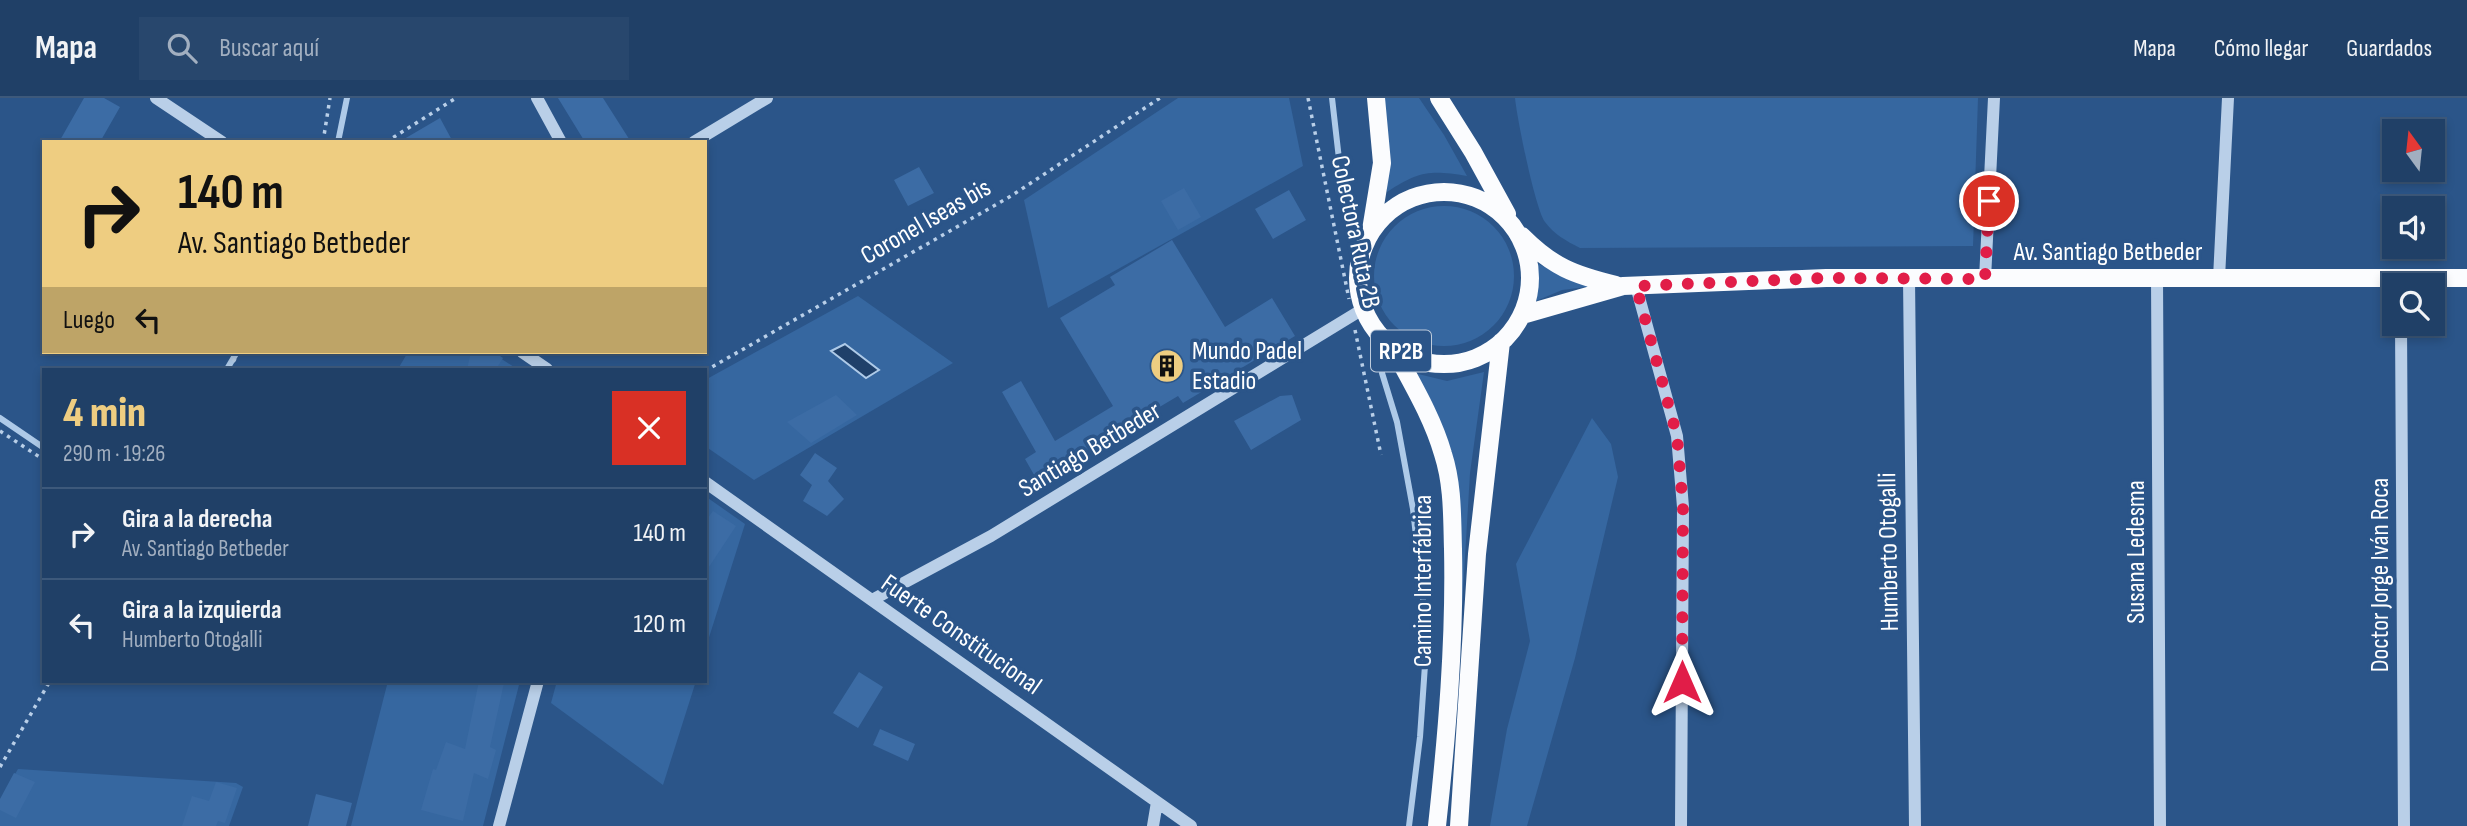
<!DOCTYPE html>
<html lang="es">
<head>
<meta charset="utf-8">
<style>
	:root { --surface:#204067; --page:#28476d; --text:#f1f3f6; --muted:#a2afc0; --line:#3d597b; --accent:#eecd81 }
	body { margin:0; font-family:"Sofia Sans Condensed",sans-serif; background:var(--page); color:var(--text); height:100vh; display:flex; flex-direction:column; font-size:26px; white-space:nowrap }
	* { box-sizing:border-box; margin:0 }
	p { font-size:23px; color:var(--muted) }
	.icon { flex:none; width:38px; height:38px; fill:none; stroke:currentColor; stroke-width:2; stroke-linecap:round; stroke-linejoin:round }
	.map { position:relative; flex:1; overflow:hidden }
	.sheet { position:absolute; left:42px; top:270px; width:665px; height:315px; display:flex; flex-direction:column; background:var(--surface); border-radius:0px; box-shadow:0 4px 10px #0003,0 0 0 2px var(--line) }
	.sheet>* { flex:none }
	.hud { position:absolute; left:42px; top:42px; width:665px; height:214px; border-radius:0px; box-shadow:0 4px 10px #0003,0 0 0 2px var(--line); background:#eecd81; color:#111; overflow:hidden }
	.needle { width:46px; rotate:345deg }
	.fabs { position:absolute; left:2382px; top:21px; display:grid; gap:14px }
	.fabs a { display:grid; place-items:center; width:63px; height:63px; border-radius:0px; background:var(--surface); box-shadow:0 4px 10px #0003,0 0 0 2px var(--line); font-size:35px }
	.pin { position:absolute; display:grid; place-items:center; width:60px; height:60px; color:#fff; margin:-30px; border:4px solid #fff; border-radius:50%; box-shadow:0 2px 7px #0007 }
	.me { position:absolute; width:77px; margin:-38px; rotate:0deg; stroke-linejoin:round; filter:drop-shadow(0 0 5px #0008) }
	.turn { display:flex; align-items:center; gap:24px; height:147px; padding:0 21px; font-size:32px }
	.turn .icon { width:91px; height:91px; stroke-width:2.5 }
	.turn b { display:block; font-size:49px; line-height:60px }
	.then { display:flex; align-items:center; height:66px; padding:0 21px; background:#0003; gap:14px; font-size:26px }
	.round { display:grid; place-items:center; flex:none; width:74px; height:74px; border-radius:0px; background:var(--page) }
	.headline { display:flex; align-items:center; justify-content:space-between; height:119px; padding:0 21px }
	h1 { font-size:42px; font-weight:800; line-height:52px; color:var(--accent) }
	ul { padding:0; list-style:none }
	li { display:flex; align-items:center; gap:21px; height:91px; padding:0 21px; border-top:2px solid var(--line) }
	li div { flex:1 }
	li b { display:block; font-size:26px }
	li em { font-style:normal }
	header { display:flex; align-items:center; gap:42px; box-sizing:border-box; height:98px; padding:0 35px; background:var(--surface); border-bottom:2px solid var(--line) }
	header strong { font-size:33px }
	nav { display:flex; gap:38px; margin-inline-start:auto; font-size:24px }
	.search { width:490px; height:63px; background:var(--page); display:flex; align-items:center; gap:18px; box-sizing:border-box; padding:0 24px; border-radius:0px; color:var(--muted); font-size:26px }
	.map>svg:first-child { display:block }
	.green { fill:#3667a0 }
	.water { fill:#1f406a; stroke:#aecae8; stroke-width:2 }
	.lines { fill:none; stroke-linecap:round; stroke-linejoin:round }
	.stream { stroke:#aecae8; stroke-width:6 }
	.building { fill:#3c6ca5 }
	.path { stroke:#b9cfe8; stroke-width:3.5; stroke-dasharray:3.5 5; stroke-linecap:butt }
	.minor { stroke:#b9cfe8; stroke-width:12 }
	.major { stroke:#fbfcfe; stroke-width:18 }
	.route { stroke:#e11d48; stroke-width:12; stroke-dasharray:0 21.6 }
	.labels { text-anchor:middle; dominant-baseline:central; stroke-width:7; stroke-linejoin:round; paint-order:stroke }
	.shield { fill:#2b5589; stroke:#bfccdc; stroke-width:2 }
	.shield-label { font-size:24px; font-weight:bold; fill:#fff }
	.street-label { font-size:26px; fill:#fff; stroke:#2b5589 }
	.poi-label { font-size:26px; fill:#fff; stroke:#2b5589; text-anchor:start }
</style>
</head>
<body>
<header>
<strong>Mapa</strong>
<div class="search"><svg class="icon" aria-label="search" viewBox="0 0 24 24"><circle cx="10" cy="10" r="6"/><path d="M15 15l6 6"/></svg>Buscar aquí</div>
<nav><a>Mapa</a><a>Cómo llegar</a><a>Guardados</a></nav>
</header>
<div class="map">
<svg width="2467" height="728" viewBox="0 0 2467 728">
	<rect width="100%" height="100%" fill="#2b5589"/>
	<!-- green -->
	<path class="green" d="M1178,0H1289L1303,68L1048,210L1024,102Z
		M1382,0H1419L1444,37L1467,78C1430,72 1419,73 1387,94L1386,20Z
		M1515,0H1978L1973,148L1580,150C1566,143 1554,136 1545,124C1535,110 1517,20 1515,0Z
		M1374 178a70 70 0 1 1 140 0a70 70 0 1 1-140 0Z
		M1535,164L1564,179L1594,188L1562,192L1536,203L1537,185Z
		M858,198L953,265L754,382L705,348V282Z
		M408,254H491L517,271H398Z
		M1484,274L1470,375L1457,594L1460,447L1414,275L1447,283Z
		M1592,320L1611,346L1618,379L1575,560L1527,728H1490L1507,631L1530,543L1516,466Z
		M705,398L745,426L705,552Z
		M388,583H520L483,728H351Z
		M557,583H696L663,687L551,605Z
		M18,671L236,685L243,689L229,728H0V702Z"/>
	<!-- water -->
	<path class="water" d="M845,246L879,272L866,280L831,253Z"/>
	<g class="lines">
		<!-- stream -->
		<path class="stream" d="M1332,0L1339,61
			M338,44L347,0
			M227,271L237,254
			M1382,275L1397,324L1413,411L1427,538L1420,639L1409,728
			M0,320L44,350"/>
	</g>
	<!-- building -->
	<path class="building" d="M84,0H104L120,9L100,44H59Z
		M558,0H603L631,44H585Z
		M440,20L453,44H399Z
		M919,69L934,95L908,108L894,82Z
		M1184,90L1201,119L1178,132L1161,103Z
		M1289,92L1306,122L1273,141L1255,111Z
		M1172,142L1225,229L1272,200L1295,238L1183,305L1178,298L1037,382L1025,361L1036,354L1002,294L1021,283L1055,343L1113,308L1060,220L1115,187L1110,179Z
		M471,254H494L503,260L496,271H467Z
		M836,297L857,317L811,345L787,324Z
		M1292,297L1301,322L1251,352L1234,323L1280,298Z
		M815,355L837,370L828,383L844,401L827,418L803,403L812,387L800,377Z
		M713,413L736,428L705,475V424Z
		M859,574L883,589L858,630L833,615Z
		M479,583L504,585L490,649L496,652L488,681L474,675L463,723L421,712L433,671L436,672L446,644L465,651Z
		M880,631L915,646L908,663L873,647Z
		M14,675L35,684L16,720L0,712V701Z
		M216,684L237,690L225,725L218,723L216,728H182L192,698L209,703Z
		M316,696L352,705L346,728H308Z"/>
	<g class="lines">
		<!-- path -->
		<path class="path" d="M1308,0L1349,201
			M323,44L330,0
			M386,44L456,0
			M1355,232L1381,357
			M229,271L239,254
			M705,273L1011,98L1160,0
			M0,333L44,362
			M0,669L50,583"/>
		<!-- minor -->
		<path class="minor" d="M156,0L222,44
			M537,0L561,44
			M694,44L767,0
			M1909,180L1915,728
			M2157,180L2160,728
			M2219,180L2228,0
			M1985,181L1994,0
			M1636,188L1677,338L1683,409L1681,728
			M2401,226L2404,728
			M522,254L547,271
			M705,384L1191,728
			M872,502L991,438L1363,211
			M499,728L538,583
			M1153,728L1157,704"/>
		<!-- major -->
		<path class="major" d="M1439,0L1473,54L1507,116
			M1358 180a86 86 0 1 1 172 0a86 86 0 1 1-172 0Z
			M1371,132L1382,65L1376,0
			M1522,138C1553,169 1574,177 1616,187
			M1522,217L1623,188L1826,180H2467
			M1393,250C1411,284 1432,318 1443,356C1453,387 1452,419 1453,451C1455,543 1447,636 1437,728
			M1459,728L1477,456L1501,244"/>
	</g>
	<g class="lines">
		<!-- route -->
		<path class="route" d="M1682,584L1683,409L1677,338L1636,188L1826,180L1985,181L1989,103"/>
	</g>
	<!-- icons -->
	<defs>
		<g id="building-disc" transform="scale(1.75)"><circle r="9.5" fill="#eecd81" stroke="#2b5589"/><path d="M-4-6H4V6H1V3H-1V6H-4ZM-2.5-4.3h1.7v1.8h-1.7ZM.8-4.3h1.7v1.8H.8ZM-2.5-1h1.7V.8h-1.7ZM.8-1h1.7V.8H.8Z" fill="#111"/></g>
	</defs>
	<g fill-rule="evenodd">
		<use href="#building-disc" x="1167" y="268"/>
	</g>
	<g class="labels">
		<!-- shield labels -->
		<rect class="shield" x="1371" y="232.5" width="60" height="41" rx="5"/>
		<g class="shield-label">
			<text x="1401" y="253">RP2B</text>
		</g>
		<!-- street labels -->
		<g class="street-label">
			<text transform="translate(926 124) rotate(-30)">Coronel Iseas bis</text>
			<text transform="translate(1355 134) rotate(78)">Colectora Ruta 2B</text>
			<text x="2108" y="154">Av. Santiago Betbeder</text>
			<text transform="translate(1090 352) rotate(-31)">Santiago Betbeder</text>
			<text transform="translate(1889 454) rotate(-91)">Humberto Otogalli</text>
			<text transform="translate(2136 454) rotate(-90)">Susana Ledesma</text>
			<text transform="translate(2380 477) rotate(-90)">Doctor Jorge Iván Roca</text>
			<text transform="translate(1423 483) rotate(-90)">Camino Interfábrica</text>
			<text transform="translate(961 537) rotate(35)">Fuerte Constitucional</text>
		</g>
		<!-- poi labels -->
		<g class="poi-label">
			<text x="1192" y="253">Mundo Padel<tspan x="1192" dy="30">Estadio</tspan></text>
		</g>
	</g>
</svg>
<div class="fabs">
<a><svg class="needle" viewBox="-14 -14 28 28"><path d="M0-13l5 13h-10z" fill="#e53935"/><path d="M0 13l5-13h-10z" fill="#a2afc0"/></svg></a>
<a><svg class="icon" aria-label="sound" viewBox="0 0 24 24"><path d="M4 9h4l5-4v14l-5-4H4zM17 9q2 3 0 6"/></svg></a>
<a><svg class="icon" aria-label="search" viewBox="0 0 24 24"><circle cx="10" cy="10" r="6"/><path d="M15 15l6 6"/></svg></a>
</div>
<div class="pin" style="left:1989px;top:103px;background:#d93025"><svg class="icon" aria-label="arrive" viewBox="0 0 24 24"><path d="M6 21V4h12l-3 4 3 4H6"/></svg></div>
<svg class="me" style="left:1682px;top:584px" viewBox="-20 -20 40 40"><path d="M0-17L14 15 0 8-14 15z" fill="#e11d48" stroke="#fff" stroke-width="4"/></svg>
<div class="hud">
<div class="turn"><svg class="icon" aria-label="right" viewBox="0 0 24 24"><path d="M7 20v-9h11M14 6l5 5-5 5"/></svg><div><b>140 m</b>Av. Santiago Betbeder</div></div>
<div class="then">Luego<svg class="icon" aria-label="left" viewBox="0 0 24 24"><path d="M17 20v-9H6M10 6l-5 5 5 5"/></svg></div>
</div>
<section class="sheet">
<div class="headline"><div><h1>4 min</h1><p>290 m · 19:26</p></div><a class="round" style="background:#d93025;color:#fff"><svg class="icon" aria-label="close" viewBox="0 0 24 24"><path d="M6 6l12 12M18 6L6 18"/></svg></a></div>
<ul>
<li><svg class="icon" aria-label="right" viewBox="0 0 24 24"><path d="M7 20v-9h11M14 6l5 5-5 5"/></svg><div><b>Gira a la derecha</b><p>Av. Santiago Betbeder</p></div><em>140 m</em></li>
<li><svg class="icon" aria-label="left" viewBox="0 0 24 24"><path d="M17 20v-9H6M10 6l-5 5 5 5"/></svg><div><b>Gira a la izquierda</b><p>Humberto Otogalli</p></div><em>120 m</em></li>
</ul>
</section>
</div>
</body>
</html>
